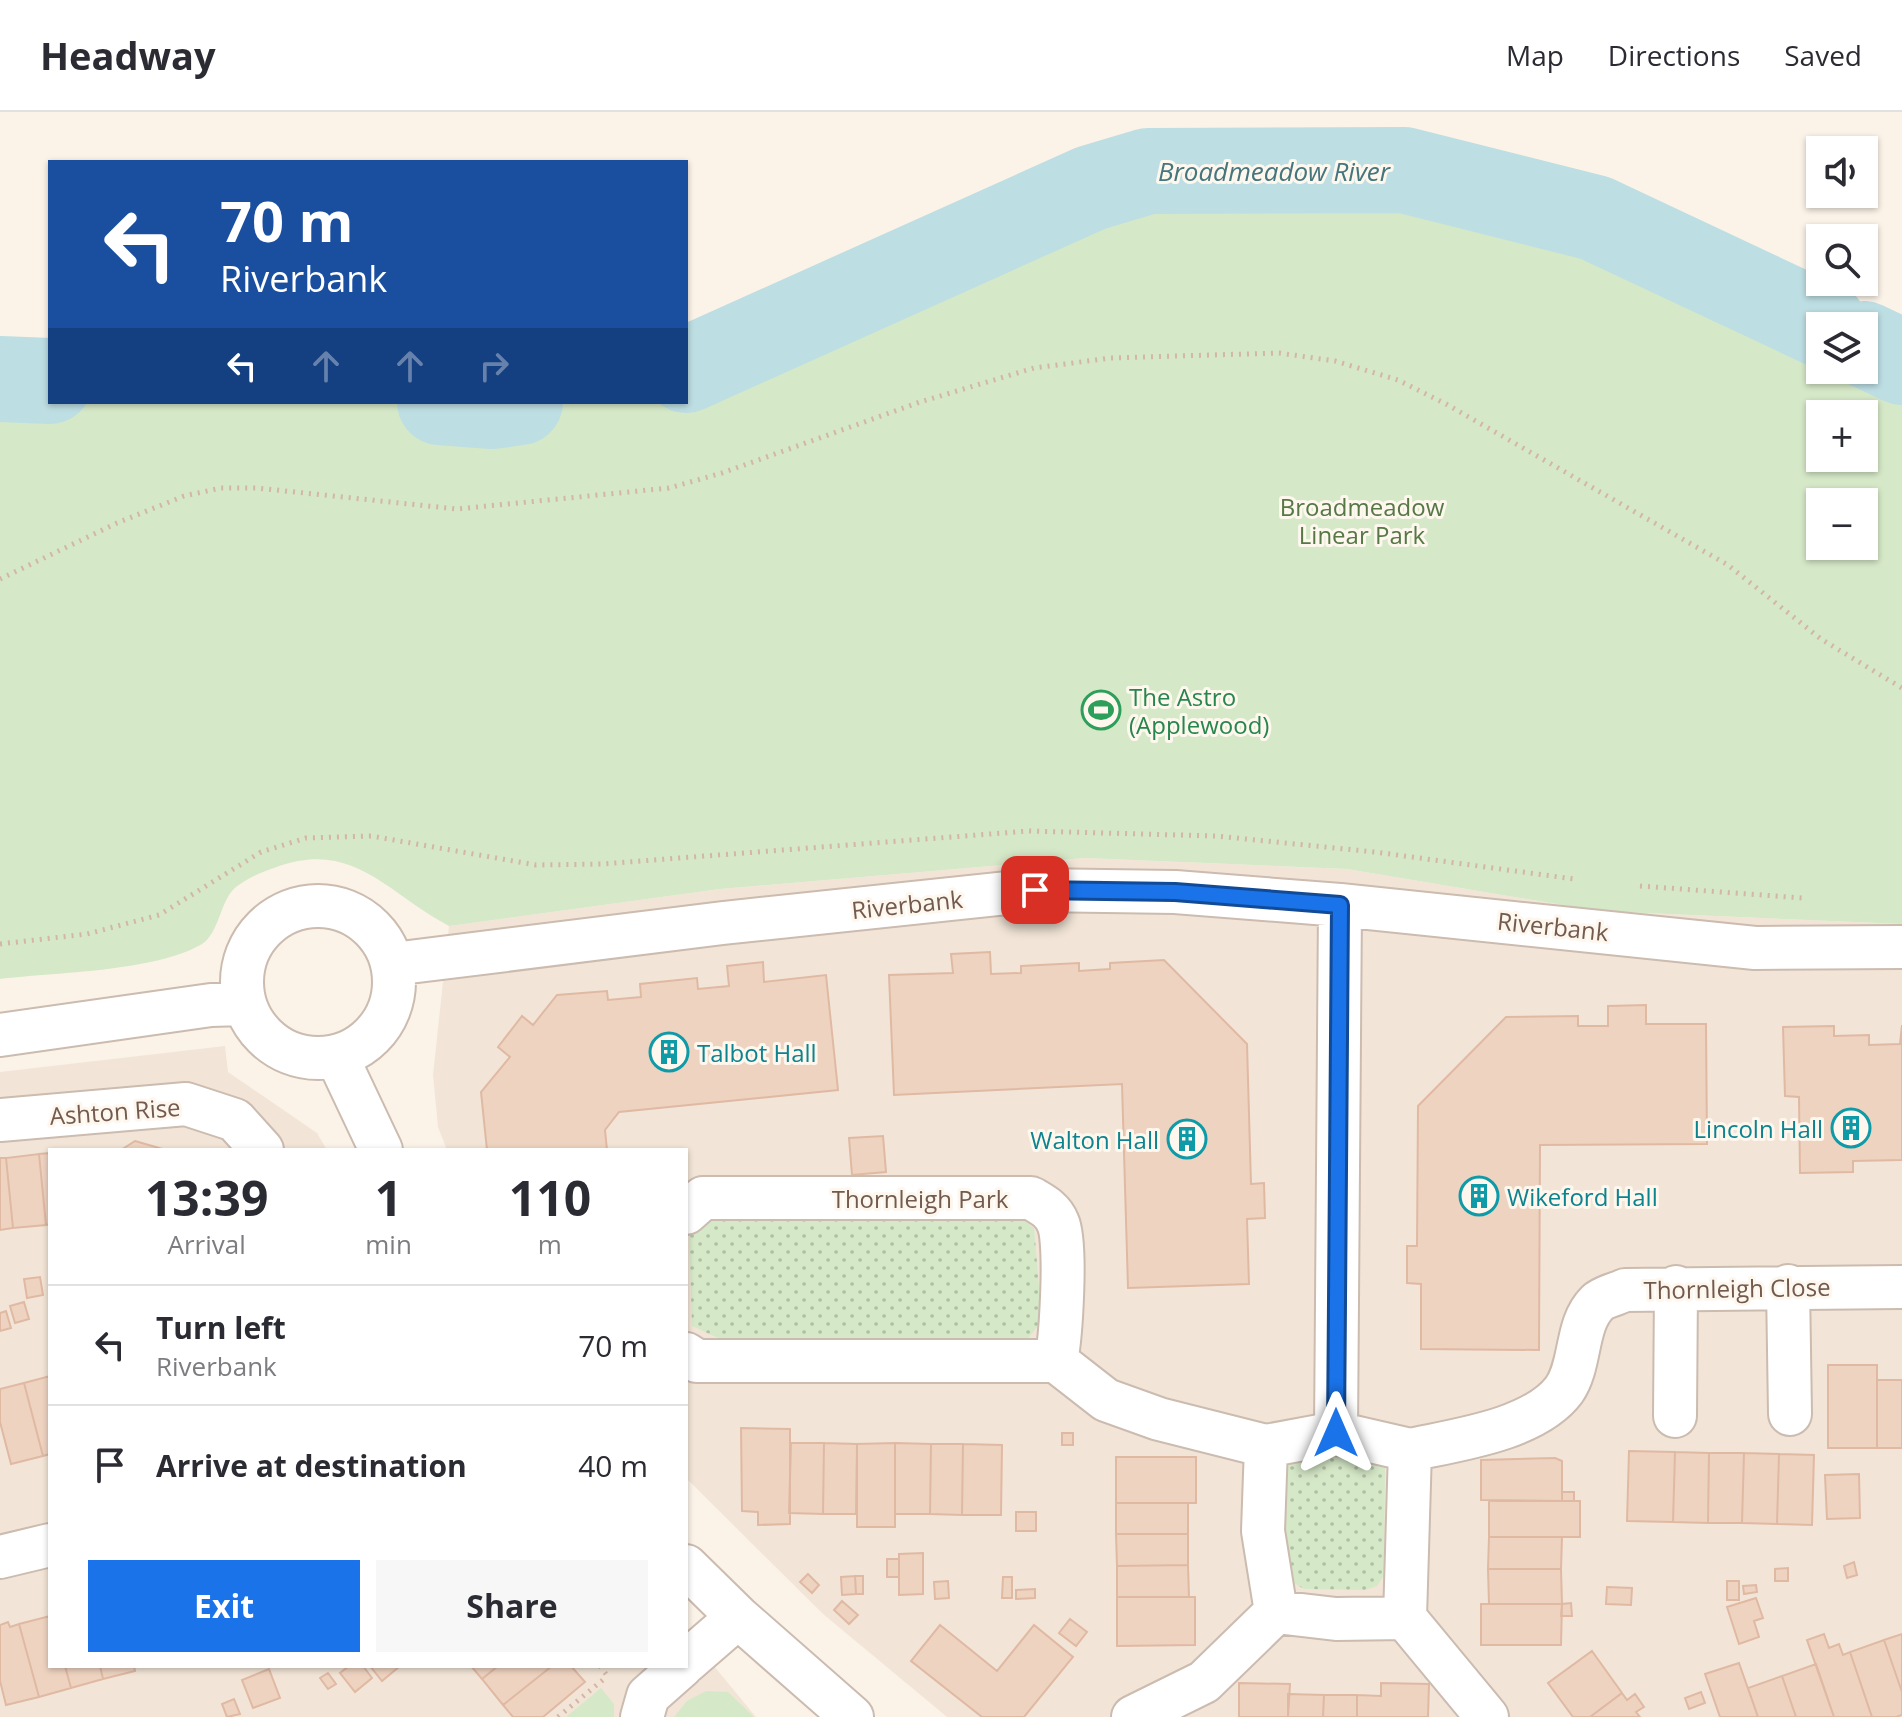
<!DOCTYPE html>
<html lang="en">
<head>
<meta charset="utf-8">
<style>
	:root { --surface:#fff; --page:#f7f7f7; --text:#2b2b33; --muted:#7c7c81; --line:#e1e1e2; --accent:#1a73e8 }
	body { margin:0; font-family:"Open Sans",sans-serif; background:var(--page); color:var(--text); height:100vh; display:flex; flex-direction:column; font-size:30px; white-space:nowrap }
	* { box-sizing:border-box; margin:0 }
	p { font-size:26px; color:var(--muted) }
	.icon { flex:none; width:44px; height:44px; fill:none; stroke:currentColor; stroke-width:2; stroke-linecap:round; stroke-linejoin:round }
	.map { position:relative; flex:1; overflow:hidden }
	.details { position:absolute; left:48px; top:1036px; width:640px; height:520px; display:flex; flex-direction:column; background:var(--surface); border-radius:0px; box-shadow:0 2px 6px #0004 }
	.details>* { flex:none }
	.guide { position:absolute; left:48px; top:48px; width:640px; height:244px; border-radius:0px; box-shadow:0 2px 6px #0004; background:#1a4fa0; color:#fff; overflow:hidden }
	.controls { position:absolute; left:1806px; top:24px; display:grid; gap:16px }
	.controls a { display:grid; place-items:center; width:72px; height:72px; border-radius:0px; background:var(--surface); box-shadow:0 2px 6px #0004; font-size:40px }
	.pin { position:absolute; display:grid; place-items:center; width:68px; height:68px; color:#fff; margin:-34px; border-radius:16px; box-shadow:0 4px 12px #0006 }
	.me { position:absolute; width:88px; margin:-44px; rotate:0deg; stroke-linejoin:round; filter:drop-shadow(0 0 6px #0008) }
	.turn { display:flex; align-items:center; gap:28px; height:168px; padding:0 40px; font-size:36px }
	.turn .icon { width:104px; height:104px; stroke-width:2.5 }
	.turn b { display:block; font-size:56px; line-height:68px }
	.lanes { display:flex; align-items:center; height:76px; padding:0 40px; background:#0003; justify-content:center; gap:40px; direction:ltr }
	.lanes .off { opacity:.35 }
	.eta { display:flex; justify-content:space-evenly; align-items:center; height:136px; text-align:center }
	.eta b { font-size:48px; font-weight:700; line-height:56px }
	.primary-button { display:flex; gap:16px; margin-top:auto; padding:16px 40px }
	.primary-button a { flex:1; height:92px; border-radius:0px; background:var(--accent); color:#fff; font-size:32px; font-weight:700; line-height:92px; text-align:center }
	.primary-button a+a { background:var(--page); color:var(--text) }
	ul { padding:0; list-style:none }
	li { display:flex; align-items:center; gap:24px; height:120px; padding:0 40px; border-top:2px solid var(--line) }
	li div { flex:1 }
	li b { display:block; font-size:30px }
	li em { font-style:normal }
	header { display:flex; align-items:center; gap:48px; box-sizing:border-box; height:112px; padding:0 40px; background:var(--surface); border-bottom:2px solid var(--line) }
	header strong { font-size:38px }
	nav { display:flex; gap:44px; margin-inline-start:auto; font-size:28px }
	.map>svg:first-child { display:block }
	.residential { fill:#f2e5d7 }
	.grass { fill:url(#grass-dots) }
	.green { fill:#d5e8c7; fill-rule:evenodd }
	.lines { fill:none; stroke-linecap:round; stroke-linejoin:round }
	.river { stroke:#bddee3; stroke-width:86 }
	.building { fill:#eed3c1; stroke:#e0b9a3; stroke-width:2 }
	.minor-casing { stroke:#ccbbaf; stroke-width:46 }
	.path { stroke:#d3b6a4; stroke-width:5; stroke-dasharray:2 6; stroke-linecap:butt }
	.minor { stroke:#fff; stroke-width:42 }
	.route-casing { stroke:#114b97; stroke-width:20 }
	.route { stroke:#1a73e8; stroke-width:14 }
	.labels { text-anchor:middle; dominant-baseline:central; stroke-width:6; stroke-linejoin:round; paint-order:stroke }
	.park-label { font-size:24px; fill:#557846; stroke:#fef7ee }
	.leisure-label { font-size:24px; fill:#27864d; stroke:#fef7ee; text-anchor:start }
	.street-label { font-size:24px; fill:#735a4e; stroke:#fef7ee }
	.culture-label { font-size:24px; fill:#0d838f; stroke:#fef7ee; text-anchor:start }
	.water-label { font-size:26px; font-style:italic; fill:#46757e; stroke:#fef7ee }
</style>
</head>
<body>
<header>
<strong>Headway</strong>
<nav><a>Map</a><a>Directions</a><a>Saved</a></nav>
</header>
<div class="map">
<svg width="1902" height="1605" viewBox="0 0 1902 1605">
	<defs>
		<pattern id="grass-dots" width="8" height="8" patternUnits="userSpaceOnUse" patternTransform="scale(2)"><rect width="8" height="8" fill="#d5e8c7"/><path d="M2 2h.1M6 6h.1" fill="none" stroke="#b1bfa4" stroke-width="1.8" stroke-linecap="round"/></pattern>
	</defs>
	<rect width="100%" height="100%" fill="#fbf3e8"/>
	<!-- residential -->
	<path class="residential" d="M1085,746L1347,757L1598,799L1902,812V1605H947L823,1502L686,1366V1038H447L438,1015L433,963L449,814L720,777Z
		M225,934L228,960L317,1021L327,1038H50V1554H686V1520L756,1605H0V960Z"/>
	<!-- grass -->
	<path class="grass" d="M1014,1101L1034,1116L1041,1197L1038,1214L1026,1229L718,1226L692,1214L689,1118L706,1102Z
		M1314,1340L1379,1347L1385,1355L1384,1464L1377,1474L1365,1478L1304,1477L1289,1468L1285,1460L1283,1402L1287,1354L1301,1343Z"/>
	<!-- green -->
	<path class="green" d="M1404,58L1595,106L1825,214H1820V258H1864V232L1902,250V812L1598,799L1347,757L1085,746L720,777L449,814C386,781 353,726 274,756C261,760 241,769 232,779C220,793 218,822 202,832C154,860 57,860 0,867V267L50,269V290H440L493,294L520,290H686V258L1091,76L1148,59ZM1820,302H1864V346H1820ZM1820,390H1864V434H1820Z
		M601,1576L614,1592V1605H566Z
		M706,1579L728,1580L754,1605H674L687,1589Z"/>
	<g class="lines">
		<!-- river -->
		<path class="river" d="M1864,232L1902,250
			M686,258L1091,76L1148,59L1404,58L1595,106L1825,214
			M0,267L50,269
			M440,290L493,294L520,290"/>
	</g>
	<!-- building -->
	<path class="building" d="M990,840L991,862L1021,861V854L1079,851V859L1110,857V851L1164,848L1247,932L1251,1072L1264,1071L1265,1106L1247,1107L1249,1172L1128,1176L1122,972L894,983L889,863L953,861L951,842Z
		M763,850L764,870L826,863L838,978L619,1000L605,1018L607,1038H487L481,980L510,945L498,935L522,904L533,913L557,883L607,879L608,888L641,885L640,872L697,866L698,877L729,874L727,854Z
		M1646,893V912H1706L1707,1032L1540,1033L1539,1238L1421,1237V1172L1407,1171V1134H1417L1418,994L1506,905L1578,904V914H1608V894Z
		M1902,913V1048L1853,1049V1060L1800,1061L1799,985L1785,984L1783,915L1834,914V924L1869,923V933L1900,932Z
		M883,1024L886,1060L852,1063L849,1026Z
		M135,1029L166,1038H121Z
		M50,1041V1112L46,1113L39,1042Z
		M39,1042L46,1113L13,1116L6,1046Z
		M0,1046H6L13,1116L0,1118Z
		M40,1165L43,1183L27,1186L24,1167Z
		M24,1190L29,1207L15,1211L10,1194Z
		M6,1199L11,1216L0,1219V1201Z
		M1828,1253H1877V1336H1828Z
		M50,1264V1342L43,1344L24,1271Z
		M1877,1268H1902V1336H1877Z
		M24,1271L43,1344L11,1352L0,1310V1277Z
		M741,1316L790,1317V1412L758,1413V1400L742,1399Z
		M1062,1321H1073V1333H1062Z
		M791,1331H824L823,1402L789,1401Z
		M824,1331L857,1332L856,1402H823Z
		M895,1331L931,1332L930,1402H895Z
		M895,1331V1415H857V1332Z
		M931,1332H963L962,1403L930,1402Z
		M963,1332L1002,1333L1001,1403H962Z
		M1629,1339L1675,1340L1673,1410L1627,1409Z
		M1675,1340L1709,1341L1708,1411L1673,1410Z
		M1709,1341H1744L1742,1411H1708Z
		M1744,1341L1779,1342L1777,1412L1742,1411Z
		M1779,1342L1814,1343L1812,1413L1777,1412Z
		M1116,1345H1196V1391H1116Z
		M1555,1346L1562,1349V1389L1481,1388V1348Z
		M1859,1362L1860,1406L1827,1407L1825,1363Z
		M1562,1380H1574V1389H1562Z
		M1489,1389H1580V1425H1489Z
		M1116,1391H1188V1422H1116Z
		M1016,1400H1036V1419H1016Z
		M1116,1422H1188V1453L1117,1454Z
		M1489,1425H1562L1561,1457H1488Z
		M923,1441V1482L899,1483V1442Z
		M887,1447H899V1465H887Z
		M1854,1450L1857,1463L1847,1466L1844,1454Z
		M1188,1453L1189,1485H1117V1454Z
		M1788,1456V1469H1775V1457Z
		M1488,1457H1561L1562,1492H1489Z
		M808,1462L819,1473L812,1481L800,1470Z
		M855,1464L856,1482L842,1483L841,1465Z
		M855,1464H863V1482H856Z
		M1003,1465H1012V1486H1002Z
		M948,1469L949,1486L935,1487L934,1470Z
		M1727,1469H1739V1488H1727Z
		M1756,1473L1757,1480L1744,1482L1743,1474Z
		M1607,1475L1632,1476L1631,1493L1606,1492Z
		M1035,1477V1486L1016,1487V1478Z
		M1117,1485H1195V1533L1117,1534Z
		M1756,1486L1763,1506L1754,1509L1759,1525L1739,1532L1727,1495Z
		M842,1489L858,1503L849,1512L834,1498Z
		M1571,1491L1572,1504H1561L1562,1492Z
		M1481,1492H1562L1561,1533H1481Z
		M50,1504V1554H65L71,1576L39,1585L19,1512Z
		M1070,1507L1087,1520L1076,1534L1059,1521Z
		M8,1510L10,1515L19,1512L39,1585L6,1593L0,1569V1513Z
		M940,1513L997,1559L1034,1513L1073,1545L1024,1605H982L911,1549Z
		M1824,1522L1829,1536L1839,1532L1843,1543L1850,1540L1872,1605H1834L1807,1528Z
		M1902,1522V1580L1884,1528Z
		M1884,1528L1902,1580V1603L1896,1605H1872L1850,1540Z
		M1592,1539L1622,1581L1590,1605H1573L1548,1571Z
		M1739,1551L1758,1605H1720L1705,1562Z
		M1816,1552L1834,1605H1796L1782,1564Z
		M65,1554H100L103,1567L71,1576Z
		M100,1554H134L135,1559L103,1567Z
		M349,1554H363L372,1566L355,1580L340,1561Z
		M370,1554H400L382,1569Z
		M471,1554H498L482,1567Z
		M498,1554H552L503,1593L482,1567Z
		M552,1554H571L585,1570L543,1605H513L503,1593Z
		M269,1557L280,1586L253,1596L242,1568Z
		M328,1561L336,1572L328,1577L320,1566Z
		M1782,1564L1796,1605H1758L1748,1576Z
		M1239,1571L1290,1572L1288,1605H1239Z
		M1381,1571L1429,1572L1428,1605H1357V1583L1381,1584Z
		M1701,1580L1705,1591L1689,1597L1685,1586Z
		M1622,1581L1627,1588L1635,1582L1644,1595L1636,1600L1640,1605H1590Z
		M1288,1582L1324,1583L1323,1605H1288Z
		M1324,1583H1357V1605H1323Z
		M234,1587L240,1602L227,1605L222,1592Z"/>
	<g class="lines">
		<!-- minor casing -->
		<g class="minor-casing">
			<path id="minor" d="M242 870a76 76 0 1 1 152 0a76 76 0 1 1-152 0Z
				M393,852L723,811L1035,778L1175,780L1340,793L1755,836L1902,835
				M0,923L211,893L244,892
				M337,945L381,1038
				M0,1008L186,992L235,1008L262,1038
				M686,1101L703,1086H1031C1043,1093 1053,1098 1058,1111C1067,1131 1061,1225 1056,1249
				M1788,1174L1790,1302
				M686,1242L697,1249H1056L1106,1288L1159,1307L1266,1334
				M1675,1304L1676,1175
				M1336,1321L1410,1338L1405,1506L1336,1507L1276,1500L1263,1419L1266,1334Z
				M1336,1321L1340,793
				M1410,1338C1456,1328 1534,1318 1564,1278C1582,1252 1575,1213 1597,1191C1603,1185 1617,1182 1625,1178L1902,1175
				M0,1445L50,1433
				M686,1454L738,1505L852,1605
				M1405,1506L1487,1605
				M686,1550L738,1505
				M642,1605L648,1584L682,1554
				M1133,1605L1204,1570L1276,1500"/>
		</g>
		<!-- path -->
		<path class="path" d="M0,467L117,411L184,384L221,376H257L457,397L669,376L722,361L920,290L1034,256L1111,246L1279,241L1335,249L1398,268L1446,292L1728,453L1821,527L1902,576
			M1640,774L1802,786
			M0,832L87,822L159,803L261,740L306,726L371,724L536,753L602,752L1029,719L1216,724L1375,740L1574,767
			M600,1554L609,1566
			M558,1605L604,1567"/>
		<!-- minor -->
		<use href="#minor" class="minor"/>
	</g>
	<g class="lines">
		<!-- route casing -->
		<g class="route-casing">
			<path id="route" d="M1035,778L1175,780L1340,793L1336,1321"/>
		</g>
		<!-- route -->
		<use href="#route" class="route"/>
	</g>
	<!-- icons -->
	<defs>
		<g id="stadium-ring" transform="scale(2)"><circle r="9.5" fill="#fef7ee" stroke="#2e9e5b" stroke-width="1.5"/><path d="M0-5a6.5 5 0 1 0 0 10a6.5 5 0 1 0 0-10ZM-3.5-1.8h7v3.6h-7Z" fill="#2e9e5b"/></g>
		<g id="building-ring" transform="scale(2)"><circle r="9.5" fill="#fef7ee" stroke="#0f9aa8" stroke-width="1.5"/><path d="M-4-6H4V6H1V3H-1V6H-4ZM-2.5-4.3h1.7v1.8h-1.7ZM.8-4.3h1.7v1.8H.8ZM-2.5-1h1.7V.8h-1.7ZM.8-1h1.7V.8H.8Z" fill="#0f9aa8"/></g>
	</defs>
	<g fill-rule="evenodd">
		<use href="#stadium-ring" x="1101" y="598"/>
		<use href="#building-ring" x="669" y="940"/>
		<use href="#building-ring" x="1851" y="1016"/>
		<use href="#building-ring" x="1187" y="1027"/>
		<use href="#building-ring" x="1479" y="1084"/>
	</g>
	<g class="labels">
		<!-- park labels -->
		<g class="park-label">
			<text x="1362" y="394">Broadmeadow<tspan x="1362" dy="28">Linear Park</tspan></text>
		</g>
		<!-- leisure labels -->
		<g class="leisure-label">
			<text x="1129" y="584">The Astro<tspan x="1129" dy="28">(Applewood)</tspan></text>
		</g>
		<!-- street labels -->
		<g class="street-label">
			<text transform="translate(907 792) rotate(-6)">Riverbank</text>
			<text transform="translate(1553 814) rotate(6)">Riverbank</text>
			<text transform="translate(115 999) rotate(-4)">Ashton Rise</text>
			<text x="920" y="1086">Thornleigh Park</text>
			<text transform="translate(1737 1176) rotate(-1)">Thornleigh Close</text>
		</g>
		<!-- culture labels -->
		<g class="culture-label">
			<text x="697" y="940">Talbot Hall</text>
			<text x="1823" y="1016" text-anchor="end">Lincoln Hall</text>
			<text x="1159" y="1027" text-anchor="end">Walton Hall</text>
			<text x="1507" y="1084">Wikeford Hall</text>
		</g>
		<!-- water labels -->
		<g class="water-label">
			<text x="1274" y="59">Broadmeadow River</text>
		</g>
	</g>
</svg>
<div class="controls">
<a><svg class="icon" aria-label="sound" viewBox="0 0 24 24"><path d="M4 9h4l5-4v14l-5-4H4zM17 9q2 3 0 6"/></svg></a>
<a><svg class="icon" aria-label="search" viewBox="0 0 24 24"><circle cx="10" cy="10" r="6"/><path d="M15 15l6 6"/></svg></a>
<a><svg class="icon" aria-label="layers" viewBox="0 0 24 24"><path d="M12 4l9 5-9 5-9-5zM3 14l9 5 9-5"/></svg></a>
<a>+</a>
<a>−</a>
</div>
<div class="pin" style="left:1035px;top:778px;background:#d93025"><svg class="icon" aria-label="arrive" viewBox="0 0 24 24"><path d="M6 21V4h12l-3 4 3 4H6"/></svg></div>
<svg class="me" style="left:1336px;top:1321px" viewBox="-20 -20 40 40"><path d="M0-17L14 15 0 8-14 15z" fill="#1a73e8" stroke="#fff" stroke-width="4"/></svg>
<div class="guide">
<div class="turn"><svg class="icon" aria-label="left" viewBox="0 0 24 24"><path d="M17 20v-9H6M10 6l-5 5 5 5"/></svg><div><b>70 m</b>Riverbank</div></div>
<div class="lanes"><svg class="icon" aria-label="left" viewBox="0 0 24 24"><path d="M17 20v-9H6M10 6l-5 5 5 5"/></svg><svg class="icon off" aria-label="ahead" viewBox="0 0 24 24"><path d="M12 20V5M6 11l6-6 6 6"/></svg><svg class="icon off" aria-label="ahead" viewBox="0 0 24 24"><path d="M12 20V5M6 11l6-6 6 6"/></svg><svg class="icon off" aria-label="right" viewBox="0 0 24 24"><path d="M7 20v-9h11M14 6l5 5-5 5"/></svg></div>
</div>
<section class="details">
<div class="eta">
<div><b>13:39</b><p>Arrival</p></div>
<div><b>1</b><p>min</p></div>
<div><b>110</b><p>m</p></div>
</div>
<ul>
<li><svg class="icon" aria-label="left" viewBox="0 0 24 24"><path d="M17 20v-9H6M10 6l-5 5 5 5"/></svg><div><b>Turn left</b><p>Riverbank</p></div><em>70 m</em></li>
<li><svg class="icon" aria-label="arrive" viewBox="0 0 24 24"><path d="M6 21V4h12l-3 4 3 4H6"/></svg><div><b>Arrive at destination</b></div><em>40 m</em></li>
</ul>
<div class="primary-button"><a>Exit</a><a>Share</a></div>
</section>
</div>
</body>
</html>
